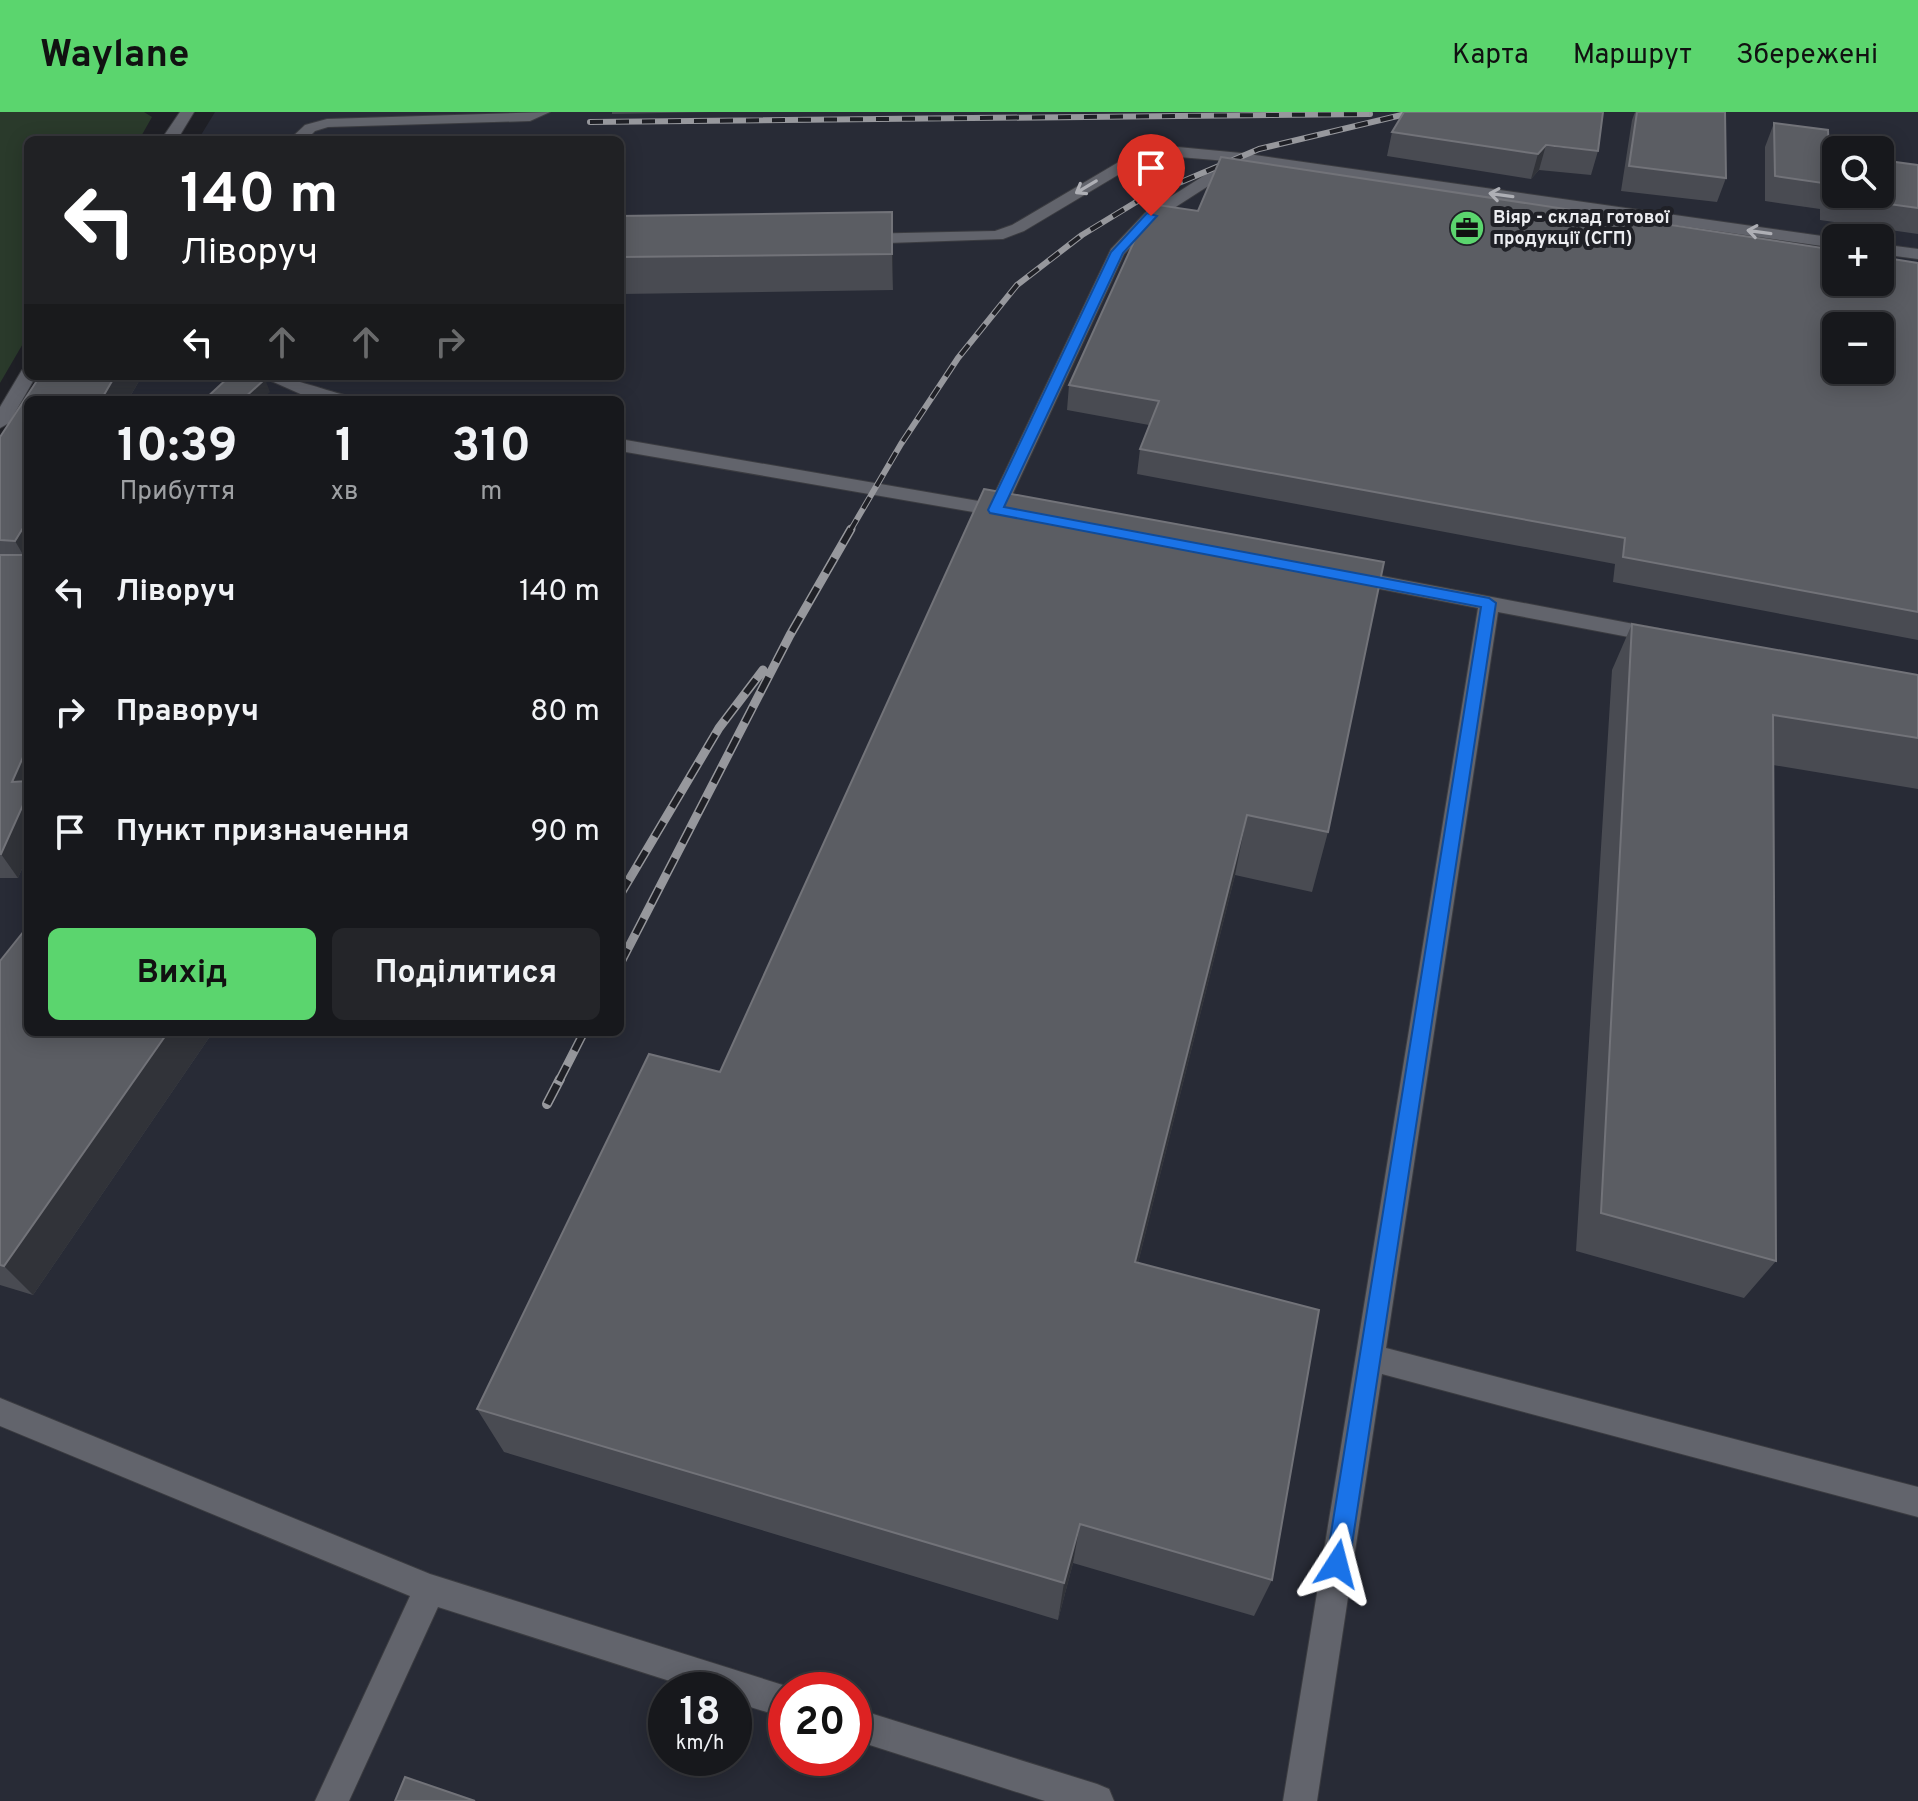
<!DOCTYPE html>
<html lang="uk">
<head>
<meta charset="utf-8">
<style>
	:root { --surface:#17181c; --page:#242529; --text:#f1f3f6; --muted:#9ea0a3; --line:#36373b; --accent:#5bd56e }
	body { margin:0; font-family:Overpass,sans-serif; background:var(--page); color:var(--text); height:100vh; display:flex; flex-direction:column; font-size:30px; white-space:nowrap }
	* { box-sizing:border-box; margin:0 }
	p { font-size:26px; color:var(--muted) }
	.icon { flex:none; width:44px; height:44px; fill:none; stroke:currentColor; stroke-width:2; stroke-linecap:round; stroke-linejoin:round }
	.map { position:relative; flex:1; overflow:hidden }
	.details { position:absolute; left:24px; top:284px; width:600px; height:640px; display:flex; flex-direction:column; background:var(--surface); border-radius:12px; box-shadow:0 4px 20px #0003,0 0 0 2px var(--line) }
	.details>* { flex:none }
	.top-card { position:absolute; left:24px; top:24px; width:600px; height:244px; border-radius:12px; box-shadow:0 4px 20px #0003,0 0 0 2px var(--line); background:#202124; color:#fff; overflow:hidden }
	.tools { position:absolute; left:1822px; top:24px; display:grid; gap:16px }
	.tools a { display:grid; place-items:center; width:72px; height:72px; border-radius:12px; background:var(--surface); box-shadow:0 4px 20px #0003,0 0 0 2px var(--line); font-size:40px }
	.speed { position:absolute; left:648px; top:1560px; display:flex; gap:16px; font-size:40px; font-weight:700; text-align:center }
	.speed>* { display:grid; place-content:center; width:104px; height:104px; border-radius:50%; background:var(--surface); box-shadow:0 4px 20px #0003,0 0 0 2px var(--line); line-height:1 }
	.speed small { font-size:20px; font-weight:400 }
	.speed .limit { border:12px solid #d22; background:#fff; color:#111 }
	.pin { position:absolute; display:grid; place-items:center; width:68px; height:68px; color:#fff; margin:-82px -34px; border-radius:50% 50% 50% 0; rotate:-45deg; box-shadow:0 0 8px #0007 }
	.pin .icon { rotate:45deg }
	.me { position:absolute; width:88px; margin:-44px; rotate:9deg; stroke-linejoin:round; filter:drop-shadow(0 0 6px #0008) }
	.turn { display:flex; align-items:center; gap:28px; height:168px; padding:0 24px; font-size:36px }
	.turn .icon { width:104px; height:104px; stroke-width:2.5 }
	.turn b { display:block; font-size:56px; line-height:68px }
	.lanes { display:flex; align-items:center; height:76px; padding:0 24px; background:#0003; justify-content:center; gap:40px; direction:ltr }
	.lanes .off { opacity:.35 }
	.eta { display:flex; justify-content:space-evenly; align-items:center; height:136px; text-align:center }
	.eta b { font-size:48px; font-weight:700; line-height:56px }
	.primary-button { display:flex; gap:16px; margin-top:auto; padding:16px 24px }
	.primary-button a { flex:1; height:92px; border-radius:12px; background:var(--accent); color:#111; font-size:32px; font-weight:700; line-height:92px; text-align:center }
	.primary-button a+a { background:var(--page); color:var(--text) }
	ul { padding:0; list-style:none }
	li { display:flex; align-items:center; gap:24px; height:120px; padding:0 24px }
	li div { flex:1 }
	li b { display:block; font-size:30px }
	li em { font-style:normal }
	header { display:flex; align-items:center; gap:48px; box-sizing:border-box; height:112px; padding:0 40px; background:var(--accent); color:#111 }
	header strong { font-size:38px }
	nav { display:flex; gap:44px; margin-inline-start:auto; font-size:28px }
	.map>svg:first-child { display:block }
	.built { fill:#282b36; fill-rule:evenodd }
	.green { fill:#2a3a2b }
	.lines { fill:none; stroke-linecap:round; stroke-linejoin:round }
	.minor-casing { stroke:#3b3c41; stroke-width:2 }
	.minor { fill:#62646c; fill-rule:evenodd }
	.rail-far2-casing { stroke:#97989d; stroke-width:6 }
	.rail-far1-casing { stroke:#97989d; stroke-width:9 }
	.rail-casing { stroke:#97989d; stroke-width:10 }
	.rail-far2 { stroke:#1f2026; stroke-width:4; stroke-dasharray:13; stroke-linecap:butt }
	.rail-far1 { stroke:#1f2026; stroke-width:6; stroke-dasharray:17; stroke-linecap:butt }
	.rail { stroke:#1f2026; stroke-width:7; stroke-dasharray:22; stroke-linecap:butt }
	.wall { fill:#494b52 }
	.shaded-wall { fill:#313339 }
	.building { fill:#5b5d63; stroke:#727379; stroke-width:2; fill-rule:evenodd }
	.oneway { stroke:#aeafb5 }
	.route { fill:#1a73e8; stroke:#114b97; stroke-width:2 }
	.labels { text-anchor:middle; dominant-baseline:central; stroke-width:8; stroke-linejoin:round; paint-order:stroke }
	.far-poi-label { font-size:18px; font-weight:bold; fill:#ecedf1; stroke:#1f2026; text-anchor:start }
</style>
</head>
<body>
<header>
<strong>Waylane</strong>
<nav><a>Карта</a><a>Маршрут</a><a>Збережені</a></nav>
</header>
<div class="map">
<svg width="1918" height="1689" viewBox="0 0 1918 1689">
	<rect width="100%" height="100%" fill="#1f2026"/>
	<!-- built -->
	<path class="built" d="M215,0H1918V1689H0V376L28,325V920H620V288H49L62,264H620V28H198ZM1836,38H1880V82H1836ZM1836,126H1880V170H1836ZM1836,214H1880V258H1836ZM666,1578H734V1646H666ZM786,1578H854V1646H786Z"/>
	<!-- green -->
	<path class="green" d="M0,0H144L152,5L139,28H28V223L0,271Z"/>
	<g class="lines">
		<!-- minor casing -->
		<g class="minor-casing">
			<path id="minor" d="M180,0H194L177,28H161Z
				M550,0L530,9L328,15L315,19L306,28H289L305,13L327,7Z
				M1167,34L1241,41L1836,126V136L1244,51L1157,107L1124,142L1007,394L1015,396L1018,400L1015,404L1008,406L620,339V327L990,391L1111,137L1145,101L1227,49L1167,44L1148,45L1024,119L1003,127L859,132L851,127L859,122L995,119L1012,113L1139,38Z
				M1880,132L1918,137V147L1880,142Z
				M28,257V264H36L9,311L0,316V295L22,258Z
				M260,264C291,264 319,277 349,284L352,288H314Z
				M1351,458L1660,517L1670,524L1660,531L1498,500L1386,1236L1918,1375V1405L1382,1262L1317,1689H1283L1478,496L1344,470L1341,465Z
				M0,1286L430,1462L786,1574L796,1578H786V1606L734,1590V1578H698L438,1495L349,1689H315L410,1484L0,1314Z
				M854,1596L1097,1672L1109,1677L1114,1689H1045L854,1628Z"/>
		</g>
		<!-- minor -->
		<use href="#minor" class="minor"/>
		<!-- rail-far2 casing -->
		<g class="rail-far2-casing">
			<path id="rail-far2" d="M590,10L1370,2
				M850,419L901,332L958,246L1017,173L1082,123L1141,87L1259,37L1414,0"/>
		</g>
		<!-- rail-far1 casing -->
		<g class="rail-far1-casing">
			<path id="rail-far1" d="M620,783L719,616L763,558
				M620,852L790,523L851,417
				M559,969L584,920"/>
		</g>
		<!-- rail casing -->
		<g class="rail-casing">
			<path id="rail" d="M547,992L560,967"/>
		</g>
		<!-- rail-far2 -->
		<use href="#rail-far2" class="rail-far2"/>
		<!-- rail-far1 -->
		<use href="#rail-far1" class="rail-far1"/>
		<!-- rail -->
		<use href="#rail" class="rail"/>
	</g>
	<!-- wall -->
	<path class="wall" d="M612,0H711L612,2Z
		M1635,0H1725L1726,66L1717,90L1621,79L1632,8Z
		M1774,11L1829,41L1918,53V122L1820,108V97L1765,89V35Z
		M1392,20L1598,39L1591,63L1539,58L1531,67L1387,44Z
		M1198,99L1918,151V528L1613,470L1615,452L1137,362L1140,337L1149,313L1067,298L1069,273Z
		M892,100L893,178L620,182V104Z
		M40,264H142L128,288H28V743L18,766H0V325Z
		M984,377L1328,720L1312,780L1235,763L1138,1151L1272,1468L1254,1504L1073,1451L1058,1508L504,1340L477,1297L720,960Z
		M1632,512L1918,563V677L1773,653L1776,1149L1744,1186L1576,1139L1612,558Z
		M0,849L28,920H213L33,1183L0,1173Z"/>
	<!-- shaded-wall -->
	<path class="shaded-wall" d="M1546,33L1539,58L1531,67L1538,42Z
		M892,100L893,136V178L892,142Z
		M115,264H142L128,288H101Z
		M265,267L270,280L261,288H242Z
		M28,408V451L15,429Z
		M28,634V693L12,670Z
		M23,693L28,700V743L18,766L1,742Z
		M1247,703L1235,763L1126,1199L1135,1150Z
		M168,920H213L33,1183L4,1154Z
		M1080,1412L1073,1451L1058,1508L1064,1471Z"/>
	<!-- building -->
	<path class="building" d="M1404,0H1603L1598,39L1546,33L1538,42L1392,20Z
		M1637,0H1725L1726,66L1629,54Z
		M1774,11L1828,18L1829,41L1836,42V82H1880V48L1918,53V96L1830,84V72L1775,64Z
		M1221,45L1836,138V170H1880V145L1918,151V500L1623,445L1625,426L1140,337L1159,289L1069,273L1151,92L1198,99ZM1836,214H1880V258H1836Z
		M892,100V142L620,145V104Z
		M40,264H115L101,288H28V408L15,429L0,428V325Z
		M230,264H253L265,267L242,288H204Z
		M984,377L1384,450L1328,720L1247,703L1135,1150L1319,1198L1272,1468L1080,1412L1064,1471L477,1297L649,942L720,960Z
		M0,443H28V634L12,670L28,669V693H23L1,742H0Z
		M1632,512L1918,563V626L1773,603L1776,1149L1601,1101Z
		M28,814V920H168L4,1154L0,1153V849Z
		M405,1665L475,1689H395Z"/>
	<!-- one-way arrows -->
	<defs><path id="oneway-shaft" d="M-6 0H5M1.5-3L5.5 0L1.5 3" fill="none" stroke-width="1.6" stroke-linecap="round" stroke-linejoin="round" transform="scale(2)"/></defs>
	<g class="oneway">
		<use href="#oneway-shaft" transform="translate(1086 75) rotate(149)"/>
		<use href="#oneway-shaft" transform="translate(1501 83) rotate(-172)"/>
		<use href="#oneway-shaft" transform="translate(1759 120) rotate(-172)"/>
	</g>
	<!-- route -->
	<path class="route" d="M1147,101L1157,104L1123,141L1004,395L1489,486L1496,491L1349,1452L1346,1460L1337,1464L1329,1460L1326,1452L1481,495L990,401L988,398L1111,140Z"/>
	<!-- icons -->
	<defs>
		<g id="office-disc" transform="scale(1.8)"><circle r="9.5" fill="#5bd56e" stroke="#1f2026"/><path d="M-6-3h4V-5.5h4V-3h4V5H-6ZM-1-4.5V-3h2v-1.5ZM-6 0V1H6V0Z" fill="#111"/></g>
	</defs>
	<g fill-rule="evenodd">
		<use href="#office-disc" x="1467" y="116"/>
	</g>
	<g class="labels">
		<!-- far-poi labels -->
		<g class="far-poi-label">
			<text x="1493" y="106">Віяр - склад готової<tspan x="1493" dy="21">продукції (СГП)</tspan></text>
		</g>
	</g>
</svg>
<div class="tools">
<a><svg class="icon" aria-label="search" viewBox="0 0 24 24"><circle cx="10" cy="10" r="6"/><path d="M15 15l6 6"/></svg></a>
<a>+</a>
<a>−</a>
</div>
<div class="speed"><div>18<small>km/h</small></div><div class="limit">20</div></div>
<div class="pin" style="left:1151px;top:104px;background:#d93025"><svg class="icon" aria-label="arrive" viewBox="0 0 24 24"><path d="M6 21V4h12l-3 4 3 4H6"/></svg></div>
<svg class="me" style="left:1337px;top:1452px" viewBox="-20 -20 40 40"><path d="M0-17L14 15 0 8-14 15z" fill="#1a73e8" stroke="#fff" stroke-width="4"/></svg>
<div class="top-card">
<div class="turn"><svg class="icon" aria-label="left" viewBox="0 0 24 24"><path d="M17 20v-9H6M10 6l-5 5 5 5"/></svg><div><b>140 m</b>Ліворуч</div></div>
<div class="lanes"><svg class="icon" aria-label="left" viewBox="0 0 24 24"><path d="M17 20v-9H6M10 6l-5 5 5 5"/></svg><svg class="icon off" aria-label="ahead" viewBox="0 0 24 24"><path d="M12 20V5M6 11l6-6 6 6"/></svg><svg class="icon off" aria-label="ahead" viewBox="0 0 24 24"><path d="M12 20V5M6 11l6-6 6 6"/></svg><svg class="icon off" aria-label="right" viewBox="0 0 24 24"><path d="M7 20v-9h11M14 6l5 5-5 5"/></svg></div>
</div>
<section class="details">
<div class="eta">
<div><b>10:39</b><p>Прибуття</p></div>
<div><b>1</b><p>хв</p></div>
<div><b>310</b><p>m</p></div>
</div>
<ul>
<li><svg class="icon" aria-label="left" viewBox="0 0 24 24"><path d="M17 20v-9H6M10 6l-5 5 5 5"/></svg><div><b>Ліворуч</b></div><em>140 m</em></li>
<li><svg class="icon" aria-label="right" viewBox="0 0 24 24"><path d="M7 20v-9h11M14 6l5 5-5 5"/></svg><div><b>Праворуч</b></div><em>80 m</em></li>
<li><svg class="icon" aria-label="arrive" viewBox="0 0 24 24"><path d="M6 21V4h12l-3 4 3 4H6"/></svg><div><b>Пункт призначення</b></div><em>90 m</em></li>
</ul>
<div class="primary-button"><a>Вихід</a><a>Поділитися</a></div>
</section>
</div>
</body>
</html>
